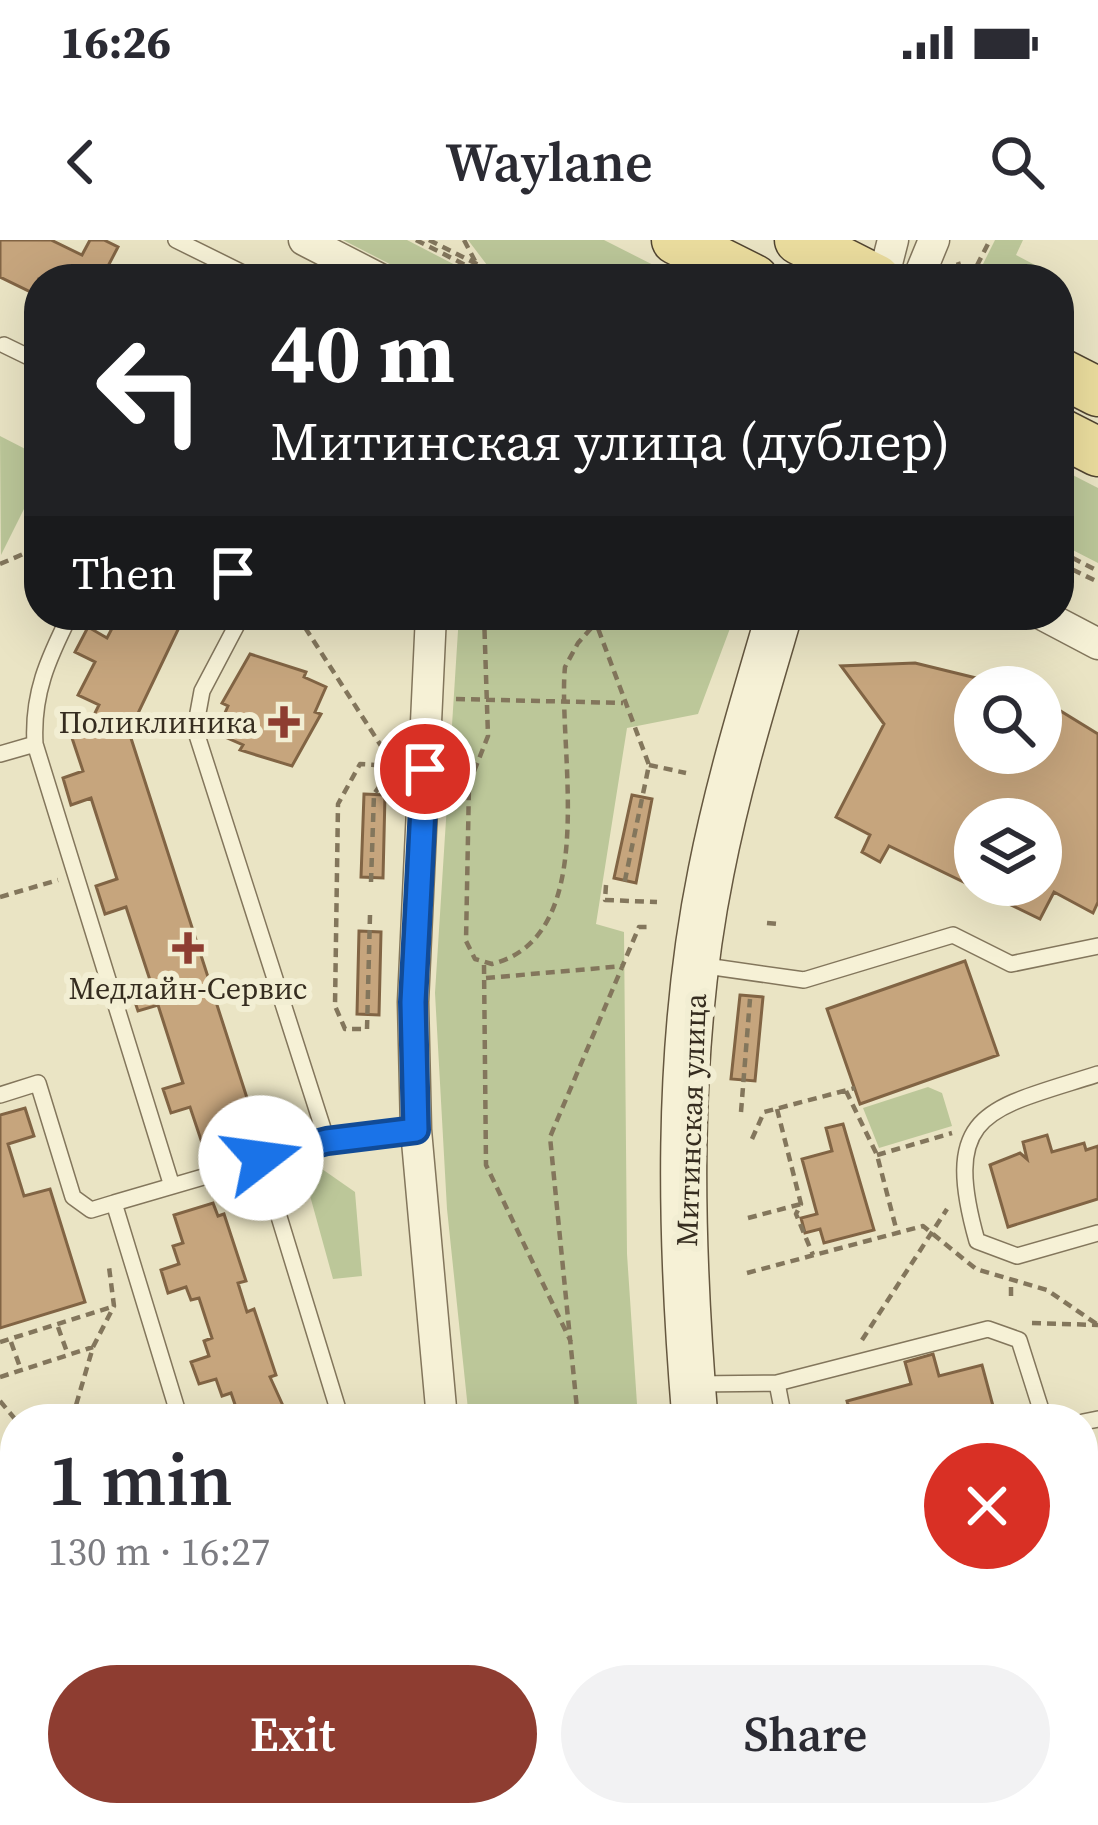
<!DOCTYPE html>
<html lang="en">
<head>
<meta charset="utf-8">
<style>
	:root { --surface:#fff; --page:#f2f2f3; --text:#2b2b33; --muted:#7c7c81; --accent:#8e3d31 }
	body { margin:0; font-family:"Source Serif 4",serif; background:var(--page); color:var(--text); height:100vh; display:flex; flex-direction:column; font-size:45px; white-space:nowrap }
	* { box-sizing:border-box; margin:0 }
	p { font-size:39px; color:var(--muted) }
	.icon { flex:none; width:66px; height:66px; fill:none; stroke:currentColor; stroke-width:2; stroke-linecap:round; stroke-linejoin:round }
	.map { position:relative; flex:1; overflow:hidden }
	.drawer { position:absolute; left:0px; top:1164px; width:1098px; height:423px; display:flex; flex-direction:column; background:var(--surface); border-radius:48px 48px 0 0; box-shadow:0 12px 48px #0002 }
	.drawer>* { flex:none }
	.banner { position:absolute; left:24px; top:24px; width:1050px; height:366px; border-radius:48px; box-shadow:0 12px 48px #0002; background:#202124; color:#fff; overflow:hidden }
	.buttons { position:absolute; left:954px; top:426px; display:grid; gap:24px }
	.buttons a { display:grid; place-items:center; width:108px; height:108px; border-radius:50%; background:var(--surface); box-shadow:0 12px 48px #0002; font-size:60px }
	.pin { position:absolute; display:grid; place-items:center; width:102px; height:102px; color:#fff; margin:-51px; border:6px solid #fff; border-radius:50%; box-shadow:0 3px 12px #0007 }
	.me { position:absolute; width:132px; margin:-66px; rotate:75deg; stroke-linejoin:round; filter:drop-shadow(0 0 9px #0008) }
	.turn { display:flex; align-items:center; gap:42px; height:252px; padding:0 48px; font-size:54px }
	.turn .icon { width:156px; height:156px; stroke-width:2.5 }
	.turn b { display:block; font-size:84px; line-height:102px }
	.then { display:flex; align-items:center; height:114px; padding:0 48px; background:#0003; gap:24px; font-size:45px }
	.round { display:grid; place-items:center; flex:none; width:126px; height:126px; border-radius:63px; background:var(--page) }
	.summary { display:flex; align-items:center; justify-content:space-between; height:204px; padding:0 48px }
	h1 { font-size:72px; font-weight:600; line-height:90px }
	.button { display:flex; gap:24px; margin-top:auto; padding:24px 48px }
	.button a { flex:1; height:138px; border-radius:72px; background:var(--accent); color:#fff; font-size:48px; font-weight:600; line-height:138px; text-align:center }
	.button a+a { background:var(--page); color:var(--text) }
	.status { display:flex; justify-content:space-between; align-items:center; height:84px; padding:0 60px; background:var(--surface); direction:ltr }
	.status svg { height:33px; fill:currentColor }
	header { display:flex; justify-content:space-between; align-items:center; height:156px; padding:0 48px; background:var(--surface); font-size:54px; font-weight:600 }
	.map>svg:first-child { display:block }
	.green { fill:#bcc799 }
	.building { fill:#c6a57d; stroke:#816444; stroke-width:3; fill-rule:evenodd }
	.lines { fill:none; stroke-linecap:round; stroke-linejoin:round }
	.service-casing { stroke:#83765c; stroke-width:18 }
	.minor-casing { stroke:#83765c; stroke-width:33 }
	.secondary-casing { stroke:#65573f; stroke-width:48 }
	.primary-casing { stroke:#514430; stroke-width:51 }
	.path { stroke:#83765c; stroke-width:4.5; stroke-dasharray:9 6; stroke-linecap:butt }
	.service { stroke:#f6f1d6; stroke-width:15 }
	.minor { stroke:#f6f1d6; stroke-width:30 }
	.secondary { stroke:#f6f1d6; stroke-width:45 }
	.primary { stroke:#ebdd9e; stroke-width:48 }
	.route-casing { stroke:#114b97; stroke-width:30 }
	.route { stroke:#1a73e8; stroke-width:21 }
	.poi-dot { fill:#8e3d31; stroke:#f2eed3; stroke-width:4.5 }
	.labels { text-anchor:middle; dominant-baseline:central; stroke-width:12; stroke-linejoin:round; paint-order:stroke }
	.poi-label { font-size:30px; fill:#352c1f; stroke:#f2eed3; text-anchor:end }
	.street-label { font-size:30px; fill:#352c1f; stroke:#f2eed3 }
</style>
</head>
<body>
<div class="status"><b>16:26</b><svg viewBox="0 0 49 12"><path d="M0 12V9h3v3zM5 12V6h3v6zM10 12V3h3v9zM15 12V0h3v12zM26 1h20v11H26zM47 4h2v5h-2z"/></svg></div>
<header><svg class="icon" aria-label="back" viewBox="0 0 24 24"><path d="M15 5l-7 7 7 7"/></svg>Waylane<svg class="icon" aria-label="search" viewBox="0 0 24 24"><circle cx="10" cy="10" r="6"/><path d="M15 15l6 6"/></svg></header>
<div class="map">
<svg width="1098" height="1585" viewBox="0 0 1098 1585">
	<rect width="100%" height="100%" fill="#eae4c4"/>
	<!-- green -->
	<path class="green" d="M343,0H407L461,28L465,38L419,39Z
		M468,0H604L681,39H516L487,25Z
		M995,0H1023L1016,15L1052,34L1049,39H982L979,32Z
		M0,196L39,216V239L1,315Z
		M1059,228L1098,248V323L1059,303Z
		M459,375H735L698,474L627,488L596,684L624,692L627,1014L638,1179H469L447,969L435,753Z
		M928,847L942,853L952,886L879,908L863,868Z
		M322,929L355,952L362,1036L333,1039L304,934Z
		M1098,1402V1509L1083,1513V1406Z"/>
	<!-- building -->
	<path class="building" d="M0,0H51L82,15L90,0H104L118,7L107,28L129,39H39V56L0,37Z
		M119,375H185L129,492L257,889L203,906L190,867L171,873L163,849L183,843L158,765L138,771L130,747L150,740L126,667L105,674L96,646L117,639L91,558L71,565L63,538L83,531L72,498L97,491L93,477L99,465L78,455L95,422L75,412L88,387L107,398Z
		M250,414L306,432L304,437L326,447L315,472L321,474L292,526L240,510L243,505L216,493L228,466L222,463Z
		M915,423L1013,447H975V513H1041V459L1098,494V662L1093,673L1054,652L1040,679L889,606L880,622L862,612L870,595L836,577L884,484L841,426ZM975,579H1041V645H975Z
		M364,554L385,555L383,638L361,637Z
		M632,555L652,559L636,643L614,638Z
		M359,691L381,692L379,775L357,774Z
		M965,721L998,815L860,864L827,769Z
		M740,755L763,757L755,841L731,839Z
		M25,868L34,896L8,904L24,956L50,949L85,1062L0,1088V875Z
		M843,884L874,990L824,1003L820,989L805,993L801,978L817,974L802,919L832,911L826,888Z
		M1047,895L1052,912L1084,903L1086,910L1098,906V959L1008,987L990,925L1020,913L1027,919L1023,902Z
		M213,963L218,976L224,974L246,1041L238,1043L247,1072L254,1069L276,1135L270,1137L289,1179H240L231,1153L222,1156L216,1139L199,1144L191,1122L209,1116L204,1101L212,1098L199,1058L191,1060L186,1047L168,1053L161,1030L179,1024L173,1006L183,1003L174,975Z
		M933,1114L939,1136L982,1125L996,1177L852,1179L847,1161L911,1144L905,1122Z
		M1098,1518V1546L1083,1551V1522Z
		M15,1550V1572H340L297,1585H0V1555Z
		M901,1572H978L982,1585H904Z"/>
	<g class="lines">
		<!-- service casing -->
		<g class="service-casing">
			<path id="service" d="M176,0L255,39
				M4,105L39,122
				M70,375C48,419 32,454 35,504L171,943
				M242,375L202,451L195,489L327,901
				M0,514L35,504
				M699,725L804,740L953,695L1011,724L1098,706
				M1098,834C989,869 940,870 977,1001L1017,1016L1098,993
				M0,855L38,843L73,957L91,970L114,963
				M261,918L341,1179
				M777,1143L784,1179
				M694,1144L777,1143L988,1089L1019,1100L1044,1179
				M180,1179L114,963L327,901L416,890
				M1083,1182L1098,1179
				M0,1287L15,1283
				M0,1342L15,1391
				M0,1521L15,1516
				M1083,1566L1098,1562
				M1019,1572L1023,1585"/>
		</g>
		<!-- minor casing -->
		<g class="minor-casing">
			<path id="minor" d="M304,0L380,39
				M883,39L893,0
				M918,39L934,0
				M431,375L413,762L416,890L442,1179
				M1043,375L1098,404
				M514,1572L517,1585
				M699,1585L742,1572"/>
		</g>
		<!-- secondary casing -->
		<g class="secondary-casing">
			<path id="secondary" d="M695,1179C680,998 675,810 711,632C728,545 754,460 779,375
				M760,1572L764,1585"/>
		</g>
		<!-- primary casing -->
		<g class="primary-casing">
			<path id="primary" d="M676,0L754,39
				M799,0L876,39
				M1059,132L1098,152
				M1059,192L1098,212"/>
		</g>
		<!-- path -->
		<path class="path" d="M416,0L493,39
			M429,0L507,39
			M464,0L475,21
			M958,22L963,39
			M970,39L990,0
			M1059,311L1098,331
			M1059,323L1098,342
			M0,324L28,312L39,317
			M297,375L394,526
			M484,375L488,496L469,544L466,701L475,719L492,724C603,696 557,509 565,427L578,403L603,375
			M593,375L649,525L624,645
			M456,459L623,463
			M649,525L686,533
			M371,642L374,554L393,528
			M606,645L605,660L657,662
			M0,657L58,640
			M370,675L367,789H345L335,766L338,564L360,524L394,526
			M767,683L778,684
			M484,725L486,925L571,1102
			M486,738L624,726
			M846,851L877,915L897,992
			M777,869L801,964L796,974L813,1015
			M741,872L750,759
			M752,899L764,872L855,848
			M877,915L952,893
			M748,978L801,964
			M747,1033L923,986L976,1029L1047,1050L1098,1085
			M1011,1056V1043
			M1032,1083L1098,1085
			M58,1087L68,1115
			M862,1100L947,969
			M0,1102L115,1066
			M11,1102L21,1130
			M0,1137L93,1107
			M0,1161L15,1179
			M72,1179L93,1107L114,1066L109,1027
			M578,1179L550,897L639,687H652
			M545,1579L569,1572
			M821,1585L860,1572"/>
		<!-- service -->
		<use href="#service" class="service"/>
		<!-- minor -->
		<use href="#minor" class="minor"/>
		<!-- secondary -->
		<use href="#secondary" class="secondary"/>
		<!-- primary -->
		<use href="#primary" class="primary"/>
	</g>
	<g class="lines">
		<!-- route casing -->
		<g class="route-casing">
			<path id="route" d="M261,918L327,901L416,890L413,762L425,529"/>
		</g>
		<!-- route -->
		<use href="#route" class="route"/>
	</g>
	<!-- markers -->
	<g class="poi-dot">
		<path d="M278 464h12v12h12v12h-12v12h-12v-12h-12v-12h12z"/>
		<path d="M182 690h12v12h12v12h-12v12h-12v-12h-12v-12h12z"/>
	</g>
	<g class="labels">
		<!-- poi labels -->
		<g class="poi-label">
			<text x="257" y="482">Поликлиника</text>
			<text x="188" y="748" text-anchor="middle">Медлайн-Сервис</text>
		</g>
		<!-- street labels -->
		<g class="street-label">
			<text transform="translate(691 880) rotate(-88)">Митинская улица</text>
		</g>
	</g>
</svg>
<div class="buttons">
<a><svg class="icon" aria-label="search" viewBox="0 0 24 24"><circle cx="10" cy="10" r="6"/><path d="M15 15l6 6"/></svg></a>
<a><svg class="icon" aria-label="layers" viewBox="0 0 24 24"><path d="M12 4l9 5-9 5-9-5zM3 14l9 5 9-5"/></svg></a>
</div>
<div class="pin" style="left:425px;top:529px;background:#d93025"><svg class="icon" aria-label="arrive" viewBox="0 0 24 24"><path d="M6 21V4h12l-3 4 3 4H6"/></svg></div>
<svg class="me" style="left:261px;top:918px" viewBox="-20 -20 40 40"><circle r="19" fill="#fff"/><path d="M0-13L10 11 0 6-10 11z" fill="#1a73e8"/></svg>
<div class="banner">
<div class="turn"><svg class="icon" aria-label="left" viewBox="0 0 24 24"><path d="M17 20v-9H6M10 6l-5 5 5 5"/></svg><div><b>40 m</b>Митинская улица (дублер)</div></div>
<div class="then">Then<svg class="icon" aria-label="arrive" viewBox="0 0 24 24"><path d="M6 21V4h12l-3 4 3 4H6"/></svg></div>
</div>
<section class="drawer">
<div class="summary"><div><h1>1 min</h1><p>130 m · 16:27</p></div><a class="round" style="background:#d93025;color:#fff"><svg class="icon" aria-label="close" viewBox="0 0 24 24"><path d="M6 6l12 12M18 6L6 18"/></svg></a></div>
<div class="button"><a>Exit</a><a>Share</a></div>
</section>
</div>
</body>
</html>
